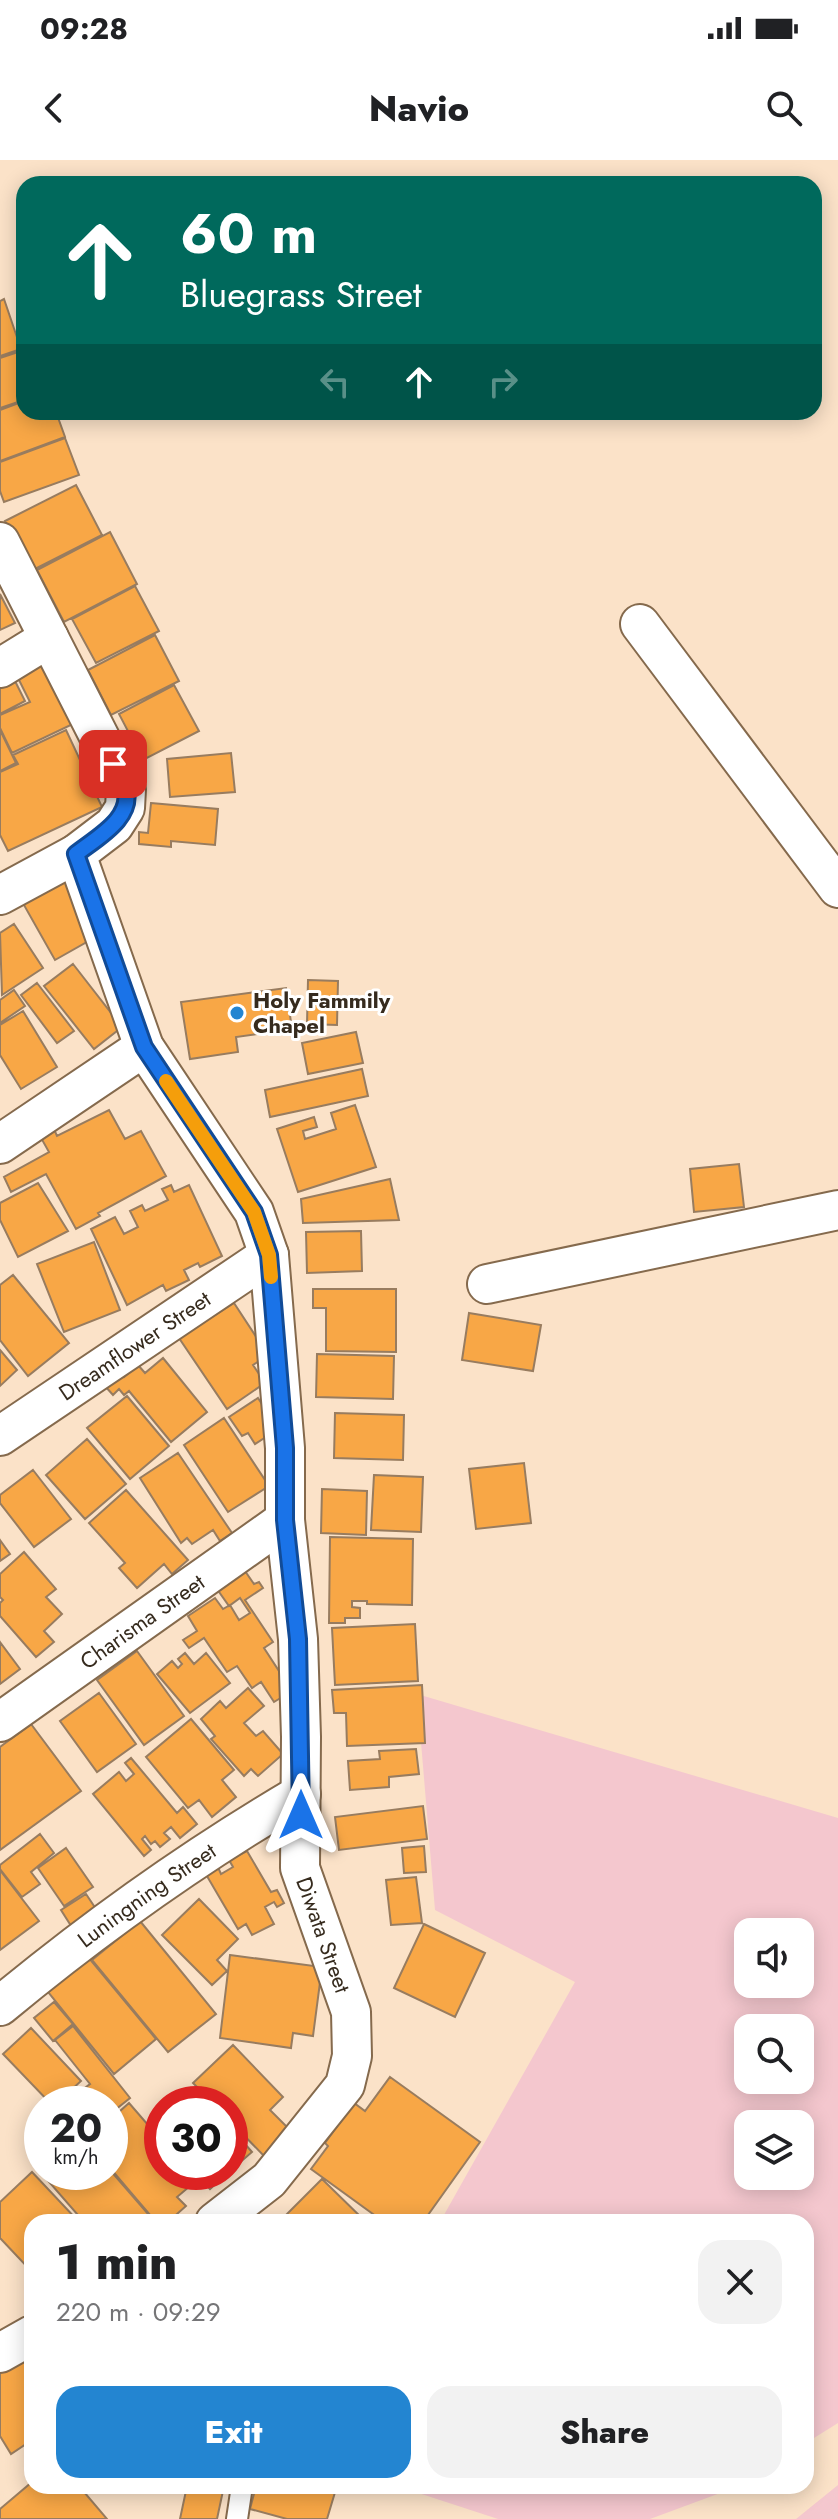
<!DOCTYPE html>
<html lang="en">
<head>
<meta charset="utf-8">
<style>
	:root { --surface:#fff; --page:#f2f2f2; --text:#202124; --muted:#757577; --accent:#2385d1 }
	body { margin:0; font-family:Jost,sans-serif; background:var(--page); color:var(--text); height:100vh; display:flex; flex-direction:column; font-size:30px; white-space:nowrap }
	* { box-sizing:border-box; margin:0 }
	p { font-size:26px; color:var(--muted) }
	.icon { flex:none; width:44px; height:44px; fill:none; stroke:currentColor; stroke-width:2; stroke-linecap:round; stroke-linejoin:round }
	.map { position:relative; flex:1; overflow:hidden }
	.side { position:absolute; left:24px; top:2054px; width:790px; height:280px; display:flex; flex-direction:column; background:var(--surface); border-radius:24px; box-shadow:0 4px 20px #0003 }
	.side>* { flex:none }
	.hud { position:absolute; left:16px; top:16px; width:806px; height:244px; border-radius:24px; box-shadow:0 4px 20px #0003; background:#00695c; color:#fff; overflow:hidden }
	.tools { position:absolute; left:734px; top:1758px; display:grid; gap:16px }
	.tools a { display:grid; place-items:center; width:80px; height:80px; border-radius:16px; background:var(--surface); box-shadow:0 4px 20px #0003; font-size:40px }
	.speed { position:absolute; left:24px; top:1926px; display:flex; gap:16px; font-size:40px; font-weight:700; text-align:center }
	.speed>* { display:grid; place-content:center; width:104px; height:104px; border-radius:50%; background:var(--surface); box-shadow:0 4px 20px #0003; line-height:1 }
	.speed small { font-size:20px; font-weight:400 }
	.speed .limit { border:12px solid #d22; background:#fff; color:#111 }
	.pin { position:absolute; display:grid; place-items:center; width:68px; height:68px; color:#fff; margin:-34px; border-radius:16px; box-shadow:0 4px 12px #0006 }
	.me { position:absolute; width:88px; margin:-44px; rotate:0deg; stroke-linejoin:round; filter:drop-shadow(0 0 6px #0008) }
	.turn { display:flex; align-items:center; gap:28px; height:168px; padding:0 32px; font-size:36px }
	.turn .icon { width:104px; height:104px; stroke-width:2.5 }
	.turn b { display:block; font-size:56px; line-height:68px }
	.lanes { display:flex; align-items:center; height:76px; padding:0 32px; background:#0003; justify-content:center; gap:40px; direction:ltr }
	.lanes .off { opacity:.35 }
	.round { display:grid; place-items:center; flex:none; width:84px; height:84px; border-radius:24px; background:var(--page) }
	.head { display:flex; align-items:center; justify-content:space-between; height:136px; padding:0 32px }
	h1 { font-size:48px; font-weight:800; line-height:60px }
	.cta { display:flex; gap:16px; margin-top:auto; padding:16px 32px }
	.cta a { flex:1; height:92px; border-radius:24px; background:var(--accent); color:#fff; font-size:32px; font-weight:800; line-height:92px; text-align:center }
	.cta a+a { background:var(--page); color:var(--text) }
	.status { display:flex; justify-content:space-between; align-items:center; height:56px; padding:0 40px; background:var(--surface); direction:ltr }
	.status svg { height:22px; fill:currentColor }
	header { display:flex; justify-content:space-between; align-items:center; height:104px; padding:0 32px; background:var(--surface); font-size:36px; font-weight:800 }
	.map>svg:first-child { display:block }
	.green { fill:#f4c7ce; fill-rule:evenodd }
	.building { fill:#f8a746; stroke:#987c5f; stroke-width:2 }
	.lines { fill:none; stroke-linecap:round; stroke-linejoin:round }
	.service-casing { stroke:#856a4d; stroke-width:24 }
	.minor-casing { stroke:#856a4d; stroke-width:42 }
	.service { stroke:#fff; stroke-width:20 }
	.minor { stroke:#fff; stroke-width:38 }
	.route-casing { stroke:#114b97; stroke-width:20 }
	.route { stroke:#1a73e8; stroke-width:14 }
	.slow { stroke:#f59e0b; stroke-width:14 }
	.poi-dot { fill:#2385d1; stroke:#fff; stroke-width:3 }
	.labels { text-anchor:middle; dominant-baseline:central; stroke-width:6; stroke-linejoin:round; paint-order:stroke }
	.poi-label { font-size:22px; font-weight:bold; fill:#362b1e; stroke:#fff; text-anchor:start }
	.street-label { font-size:22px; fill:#362b1e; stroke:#fff }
</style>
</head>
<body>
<div class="status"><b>09:28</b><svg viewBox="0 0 49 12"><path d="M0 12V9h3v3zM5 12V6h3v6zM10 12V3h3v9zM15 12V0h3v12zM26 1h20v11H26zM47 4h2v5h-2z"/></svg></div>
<header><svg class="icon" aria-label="back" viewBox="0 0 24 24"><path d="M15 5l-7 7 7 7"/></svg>Navio<svg class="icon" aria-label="search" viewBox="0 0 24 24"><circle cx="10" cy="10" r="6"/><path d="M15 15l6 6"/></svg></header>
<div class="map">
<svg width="838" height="2359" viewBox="0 0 838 2359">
	<rect width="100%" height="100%" fill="#fbe2c8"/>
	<!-- green -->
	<path class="green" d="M417,1534L838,1658V2263L806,2283V2062H440L575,1822L435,1750ZM748,1772H800V1824H748ZM748,1868H800V1920H748ZM748,1964H800V2016H748Z
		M838,2325V2359H796Z
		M397,2326H734L723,2332L650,2359H498Z"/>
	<!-- building -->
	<path class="building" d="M4,139L21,189L0,196V141Z
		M24,190V240L0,248V198Z
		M24,241V252H56L65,277L0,301V250Z
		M65,278L79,315L4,342L0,331V302Z
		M76,325L102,375L31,411L5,361Z
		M110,372L137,424L64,462L37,410Z
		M135,426L159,471L96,503L72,459Z
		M0,434L15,463L0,470Z
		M155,475L179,521L111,555L88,510Z
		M44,497L75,563L12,593L0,568V555L30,542L14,510Z
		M10,511L25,541L0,554V516Z
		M174,525L199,571L143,600L119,554Z
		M0,570L16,603L0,611Z
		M66,570L102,647L8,691L0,675V612L18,604L13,595Z
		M231,593L235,632L170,637L167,599Z
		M151,643L218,649L215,685L171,681V687L139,684V672L148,673Z
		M64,713L99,775L55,800L20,738Z
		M14,764L43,808L2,835L0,773Z
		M73,804L122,867L94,889L44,826Z
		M308,820L338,821L337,865L307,864Z
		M37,823L74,871L57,883L21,835Z
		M286,828L292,869L236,877L238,892L190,899L181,842Z
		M14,830L25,846L0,863V840Z
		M23,851L57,907L21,929L0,895V865Z
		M356,872L363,903L308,914L302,883Z
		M362,909L368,936L270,957L265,930Z
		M355,945L376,1007L298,1032L277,969L314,957L317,967L303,971L305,979L336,969L331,953Z
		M109,950L125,979L141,971L166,1016L98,1053L100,1056L76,1069L46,1014L11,1032L4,1017L49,992L40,976L54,969L57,976Z
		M739,1004L744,1047L694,1052L690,1009Z
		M390,1019L399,1060L303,1063L301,1039Z
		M38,1023L68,1071L18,1097L0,1060V1043Z
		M171,1025L174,1032L189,1025L222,1096L200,1107L198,1103L184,1110L189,1120L166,1131L163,1125L127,1145L91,1069L115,1057L124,1074L138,1067L130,1051L142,1045L145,1051L168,1040L162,1029Z
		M361,1071L362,1111L307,1113L306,1072Z
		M94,1082L120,1150L64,1172L37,1104Z
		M13,1115L69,1183L28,1216L0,1180V1125Z
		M313,1129H396V1192L326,1191V1148H313Z
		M234,1143L268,1195L253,1205L265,1223L227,1249L179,1178Z
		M469,1153L541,1165L533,1211L462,1200Z
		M0,1190L17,1210L0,1226Z
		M317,1194L394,1196L393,1239L316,1237Z
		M163,1198L207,1252L171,1282L129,1231L124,1235L119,1229L113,1235L105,1226L121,1213L124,1217L138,1205L145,1213Z
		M127,1236L169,1286L130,1319L87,1268Z
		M258,1238L278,1269L255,1284L248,1273L242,1276L229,1257Z
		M335,1253L404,1255L403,1300L334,1298Z
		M224,1258L269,1326L228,1352L184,1285Z
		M87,1279L126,1324L85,1359L46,1315Z
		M178,1293L232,1373L220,1381L213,1370L192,1384L187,1378L181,1383L140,1318Z
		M524,1303L531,1363L476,1369L469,1309Z
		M33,1310L71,1359L34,1387L0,1343V1335Z
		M374,1315L423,1317L421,1372L371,1370Z
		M322,1329L367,1331L366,1375L321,1373Z
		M126,1330L188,1400L172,1414L164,1404L137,1428L119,1408L125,1403L89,1363Z
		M330,1377L413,1379L412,1445L367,1444V1441H352V1447L360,1448V1458H345V1463H329Z
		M0,1380L10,1394L0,1401Z
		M24,1392L56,1429L46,1437L62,1454L44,1471L54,1482L36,1497L0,1456V1443L3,1440L0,1437V1414Z
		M245,1411L254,1424L259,1422L263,1428L245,1440L273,1482L264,1488L292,1531L274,1542L261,1522L252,1528L237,1506L227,1512L204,1478L189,1488L183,1480L197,1471L188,1456L215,1438L223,1449L230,1445L239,1460L250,1453L240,1438L229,1446L217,1429Z
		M415,1464L418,1521L335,1525L332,1468Z
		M0,1482L20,1509L0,1524Z
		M137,1491L184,1556L144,1585L97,1520Z
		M185,1493L194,1504L206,1493L230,1523L190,1553L157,1514L172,1501L178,1508L182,1504L178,1499Z
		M422,1525L425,1583L347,1586L346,1553H334L332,1530Z
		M248,1528L264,1546L244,1563L256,1576L263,1571L283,1594L258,1616L251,1609L244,1616L211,1579L215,1576L201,1559L220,1541L226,1548Z
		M99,1533L136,1584L97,1612L60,1561Z
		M191,1559L234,1610L222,1620L236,1637L212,1657L199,1640L188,1648L146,1597Z
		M31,1564L81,1631L0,1690V1587Z
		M416,1589L419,1614L389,1617V1627L350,1630L348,1601L380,1599L379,1591Z
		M131,1598L177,1653L183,1647L197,1664L180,1678L171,1667L164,1673L170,1679L160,1687L155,1681L151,1684L145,1676L142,1679L151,1690L144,1696L93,1634L119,1612L126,1621L134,1614L125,1603Z
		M423,1646L427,1679L339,1690L335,1657Z
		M40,1674L54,1693L31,1712L40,1724L22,1737L0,1709V1705Z
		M424,1686L426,1712L404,1713L402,1688Z
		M66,1688L93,1727L64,1746L38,1708Z
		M247,1691L271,1732L277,1730L284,1743L277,1747L274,1742L265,1747L274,1764L252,1775L246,1764L238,1769L204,1711L217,1705L221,1714L233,1707L229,1700Z
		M0,1710L39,1761L0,1790Z
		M416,1717L422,1763L391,1765L386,1720Z
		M86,1734L100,1755L75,1772L61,1750Z
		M199,1739L238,1779L217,1800L227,1811L212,1825L162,1775Z
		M140,1761L216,1854L168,1892L92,1800Z
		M424,1764L485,1793L455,1857L394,1828Z
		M230,1795L322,1807L313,1876L293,1873L291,1888L220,1878Z
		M89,1798L156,1879L114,1914L48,1832Z
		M54,1842L73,1864L53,1881L34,1858Z
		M73,1866L130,1938L110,1954V1944H81L74,1936L90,1924L55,1880Z
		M31,1868L81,1921L56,1944H51L3,1894Z
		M233,1885L283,1937L270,1950L292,1972L266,1998L230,1961V1944H214L193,1923Z
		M390,1917L480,1982L423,2062H384L311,2009L328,1986L325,1983L354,1943L365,1951Z
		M129,1943L162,1981V2012H188L196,2021L177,2037L186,2046L168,2062H156L110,2008V1960Z
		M162,1955V1976L151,1965Z
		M230,1967L252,1992L230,2011Z
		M110,2010L149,2055L140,2062H84L43,2015L47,2012H110Z
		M32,2012L79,2062H32V2112L0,2078V2042Z
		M194,2012H229L210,2029Z
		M322,2019L366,2062H287L283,2058Z
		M21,2194L32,2211V2280L11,2294L0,2276V2208Z
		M32,2322V2326H79L107,2359H0V2349Z
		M187,2326H224L217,2359H180Z
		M256,2326H326L336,2329L327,2359H287L250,2349Z"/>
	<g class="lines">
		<!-- service casing -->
		<g class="service-casing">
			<path id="service" d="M237,2359L242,2326"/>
		</g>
		<!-- minor casing -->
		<g class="minor-casing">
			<g id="minor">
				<path id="s1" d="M0,382L126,629L125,648L114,665L76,694L144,887L254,1052L269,1095L285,1288V1360L298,1479L301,1577L300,1708L351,1852L352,1896L345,1925L269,2020L215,2062"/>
				<path d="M640,464L838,728"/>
				<path d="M0,508L49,478"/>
				<path d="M0,735L76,694"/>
				<path d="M0,984L144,887"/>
				<path d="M487,1124L838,1050"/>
				<path id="s2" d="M0,1276L269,1095"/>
				<path id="s3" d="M0,1562L285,1360"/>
				<path id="s4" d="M0,1846C94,1768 195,1696 301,1634"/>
				<path d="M0,2193L32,2175"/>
			</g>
		</g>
		<!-- service -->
		<use href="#service" class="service"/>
		<!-- minor -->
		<use href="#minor" class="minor"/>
	</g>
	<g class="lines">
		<!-- route casing -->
		<g class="route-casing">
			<path id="route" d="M113,604C117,611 122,619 125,627C135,658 96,678 76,694L144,887L254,1052L269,1095L285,1288V1360L298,1479L301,1655"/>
		</g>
		<!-- route -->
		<use href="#route" class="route"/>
		<!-- slow -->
		<path class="slow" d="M166,921L254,1052L269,1095L271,1117"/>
	</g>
	<!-- markers -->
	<circle class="poi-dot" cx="237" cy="853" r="8"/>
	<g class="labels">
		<!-- poi labels -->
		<g class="poi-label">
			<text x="253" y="840">Holy Fammily<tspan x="253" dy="25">Chapel</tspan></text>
		</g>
		<!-- street labels -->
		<g class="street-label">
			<text stroke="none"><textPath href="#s2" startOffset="162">Dreamflower Street</textPath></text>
			<text stroke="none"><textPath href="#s3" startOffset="174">Charisma Street</textPath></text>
			<text stroke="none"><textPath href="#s4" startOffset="184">Luningning Street</textPath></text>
			<text stroke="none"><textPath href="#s1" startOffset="1498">Diwata Street</textPath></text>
		</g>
	</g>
</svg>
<div class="tools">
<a><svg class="icon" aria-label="sound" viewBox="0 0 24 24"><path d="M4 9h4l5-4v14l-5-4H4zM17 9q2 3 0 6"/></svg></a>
<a><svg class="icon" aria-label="search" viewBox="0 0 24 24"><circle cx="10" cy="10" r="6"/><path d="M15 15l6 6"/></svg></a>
<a><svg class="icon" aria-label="layers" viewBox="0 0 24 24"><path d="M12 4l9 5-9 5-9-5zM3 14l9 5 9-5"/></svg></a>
</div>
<div class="speed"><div>20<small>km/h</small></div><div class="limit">30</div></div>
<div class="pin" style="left:113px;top:604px;background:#d93025"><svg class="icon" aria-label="arrive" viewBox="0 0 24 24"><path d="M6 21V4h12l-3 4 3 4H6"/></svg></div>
<svg class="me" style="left:301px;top:1655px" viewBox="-20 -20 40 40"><path d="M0-17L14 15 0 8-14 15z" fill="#1a73e8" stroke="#fff" stroke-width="4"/></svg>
<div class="hud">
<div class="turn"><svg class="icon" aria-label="ahead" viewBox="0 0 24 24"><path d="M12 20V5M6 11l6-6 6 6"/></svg><div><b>60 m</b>Bluegrass Street</div></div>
<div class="lanes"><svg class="icon off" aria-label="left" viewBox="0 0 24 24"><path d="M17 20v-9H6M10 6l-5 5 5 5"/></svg><svg class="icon" aria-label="ahead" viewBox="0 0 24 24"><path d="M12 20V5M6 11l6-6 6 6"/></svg><svg class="icon off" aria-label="right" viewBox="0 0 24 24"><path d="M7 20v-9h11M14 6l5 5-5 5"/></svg></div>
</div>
<section class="side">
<div class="head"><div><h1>1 min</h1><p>220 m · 09:29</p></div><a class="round"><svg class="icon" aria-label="close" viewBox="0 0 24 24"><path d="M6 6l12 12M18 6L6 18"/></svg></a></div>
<div class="cta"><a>Exit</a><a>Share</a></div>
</section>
</div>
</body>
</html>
